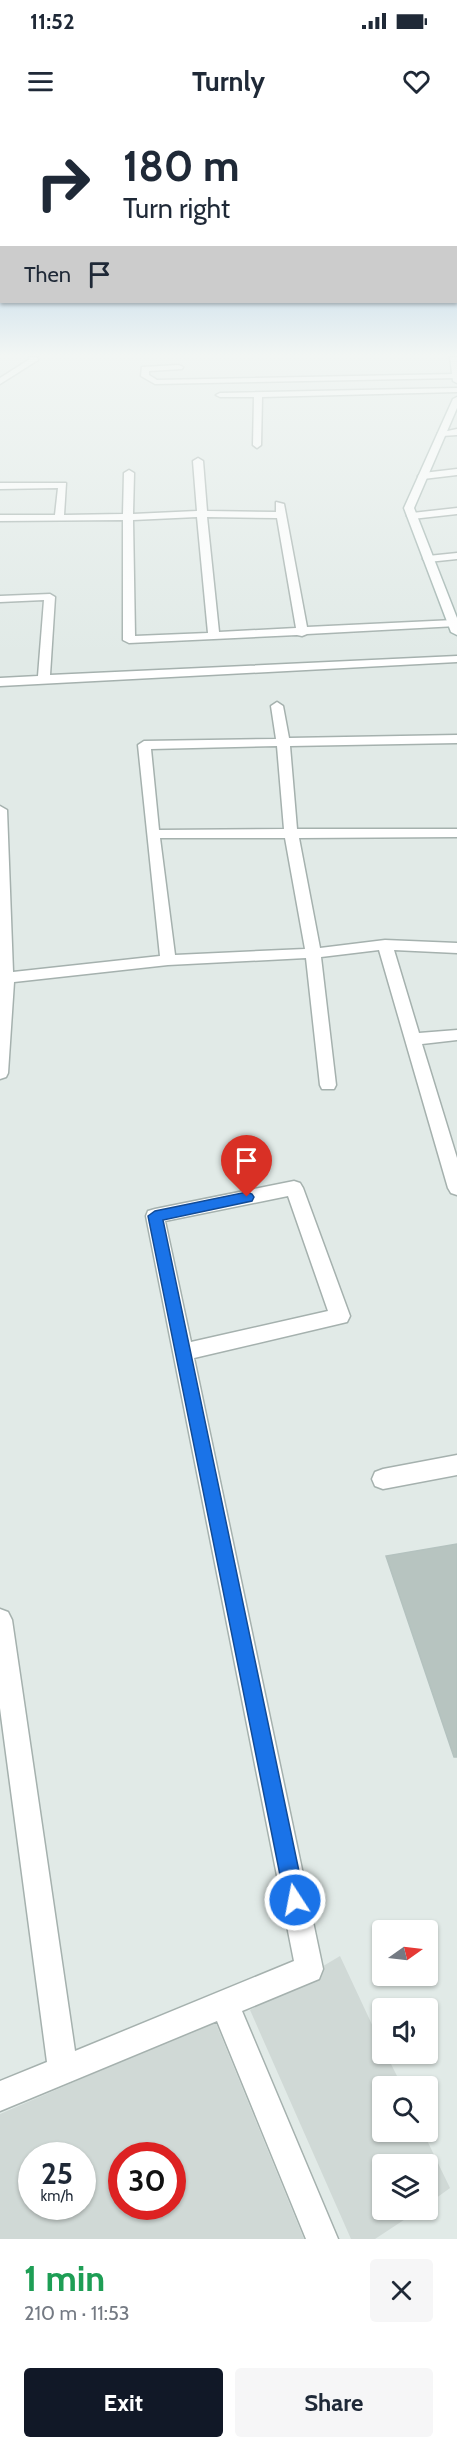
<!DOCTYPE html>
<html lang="en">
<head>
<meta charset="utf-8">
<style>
	:root { --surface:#fff; --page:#f6f6f7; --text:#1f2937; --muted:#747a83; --accent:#111827 }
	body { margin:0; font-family:Cabin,sans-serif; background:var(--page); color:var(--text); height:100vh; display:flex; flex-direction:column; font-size:22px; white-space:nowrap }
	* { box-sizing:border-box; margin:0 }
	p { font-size:20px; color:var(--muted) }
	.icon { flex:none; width:33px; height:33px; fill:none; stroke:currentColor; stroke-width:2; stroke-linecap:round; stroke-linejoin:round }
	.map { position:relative; height:2119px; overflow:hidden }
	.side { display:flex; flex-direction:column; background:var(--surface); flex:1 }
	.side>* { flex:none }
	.banner { position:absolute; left:0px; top:0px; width:458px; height:183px; box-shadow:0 2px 4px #0004; background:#fff; color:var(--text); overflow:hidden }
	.needle { width:39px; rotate:76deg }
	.controls { position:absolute; left:372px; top:1800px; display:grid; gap:12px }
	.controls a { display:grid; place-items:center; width:66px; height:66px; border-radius:6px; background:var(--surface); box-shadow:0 2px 4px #0004; font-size:30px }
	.speed { position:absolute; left:18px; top:2022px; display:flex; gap:12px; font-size:30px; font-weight:700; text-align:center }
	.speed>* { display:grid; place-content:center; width:78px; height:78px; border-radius:50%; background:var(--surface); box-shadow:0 2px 4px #0004; line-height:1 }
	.speed small { font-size:15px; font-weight:400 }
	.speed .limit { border:9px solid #d22; background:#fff; color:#111 }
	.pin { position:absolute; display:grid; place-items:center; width:51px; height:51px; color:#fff; margin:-62px -26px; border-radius:50% 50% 50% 0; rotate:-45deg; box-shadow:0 0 6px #0007 }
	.pin .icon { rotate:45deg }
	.me { position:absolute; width:66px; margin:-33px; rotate:349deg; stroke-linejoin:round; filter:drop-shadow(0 0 4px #0008) }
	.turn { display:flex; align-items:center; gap:21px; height:126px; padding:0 24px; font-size:27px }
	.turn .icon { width:78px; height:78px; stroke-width:2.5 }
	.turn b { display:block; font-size:42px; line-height:51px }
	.then { display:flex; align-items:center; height:57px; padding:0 24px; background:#0003; gap:12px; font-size:22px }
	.round { display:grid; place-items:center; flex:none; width:63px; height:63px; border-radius:6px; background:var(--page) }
	.overview { display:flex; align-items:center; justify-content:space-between; height:102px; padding:0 24px }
	h1 { font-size:36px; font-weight:700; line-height:45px; color:#1e9e55 }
	.cta { display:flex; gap:12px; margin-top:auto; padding:12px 24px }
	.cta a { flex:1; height:69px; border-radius:6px; background:var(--accent); color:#fff; font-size:24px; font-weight:700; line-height:69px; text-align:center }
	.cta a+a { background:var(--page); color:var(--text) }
	.status { display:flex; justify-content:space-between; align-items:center; height:42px; padding:0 30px; background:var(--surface); direction:ltr }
	.status svg { height:16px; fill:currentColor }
	header { display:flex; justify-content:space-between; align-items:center; height:78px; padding:0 24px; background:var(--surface); font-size:27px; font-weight:700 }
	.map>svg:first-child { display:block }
	.built { fill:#d0d9d6; fill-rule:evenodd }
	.building { fill:#b7c4c0; stroke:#b4c2bf; stroke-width:1.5 }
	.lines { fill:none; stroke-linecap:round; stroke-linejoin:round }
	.minor-casing { stroke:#a5b1ae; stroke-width:3 }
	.secondary-casing { stroke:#a2b4b0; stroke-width:3 }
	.minor { fill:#fff; fill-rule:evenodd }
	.secondary { fill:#fff; fill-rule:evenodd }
	.route { fill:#1a73e8; stroke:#114b97; stroke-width:1.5 }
</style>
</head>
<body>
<div class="status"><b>11:52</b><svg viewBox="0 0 49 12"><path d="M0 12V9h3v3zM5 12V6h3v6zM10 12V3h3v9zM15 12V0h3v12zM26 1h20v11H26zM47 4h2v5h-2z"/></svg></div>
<header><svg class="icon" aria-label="menu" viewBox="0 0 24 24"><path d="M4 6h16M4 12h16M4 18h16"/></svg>Turnly<svg class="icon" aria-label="heart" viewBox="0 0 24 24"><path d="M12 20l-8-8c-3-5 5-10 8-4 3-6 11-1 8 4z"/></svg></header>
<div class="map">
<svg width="457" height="2119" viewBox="0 0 457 2119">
	<rect width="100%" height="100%" fill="#e1eae7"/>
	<!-- built -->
	<path class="built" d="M340,1836L382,1926V1934H386L402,1966H382V2012H423L450,2068L428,2084V2044H382V2090H419L375,2119H351L250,1890Z
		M215,1901L304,2119H0V1994ZM32,2036H82V2086H32ZM122,2036H172V2086H122Z"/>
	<!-- building -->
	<path class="building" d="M457,1424V1637H454L386,1436Z"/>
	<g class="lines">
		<!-- minor casing -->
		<g class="minor-casing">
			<path id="minor" d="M29,237H37L38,240L0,264V258L30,239Z
				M179,245L183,247L182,249L149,251V255L157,260L456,254L457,258L155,264L141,256L142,247Z
				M457,268V272L262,277L261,325L257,328L253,325L254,277H220L216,275L220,273Z
				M457,309V315L442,316L438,313Z
				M198,338L203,341L207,391L276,392V382L284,384L307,507L454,500H457V506L307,514L302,516L297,515L129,523L123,520V400L0,401V395H55L58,368L0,369V363H66L64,395L123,394L124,353L129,350L134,353L133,394L197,391L193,341ZM197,397L208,513L135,516L133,400ZM207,397L277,398L296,508L219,512Z
				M457,349V355L423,359L418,356L423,353Z
				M457,388V394L412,399L407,396L412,393Z
				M457,433V439L428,442L423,439L428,436Z
				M50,474L55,477L50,555L457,536V542L0,566V558L38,556L44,480L0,482V476Z
				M277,582L283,586L289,618L457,615V623L290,626L297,709H457V717L299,718L320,828L385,820L457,823V833L394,830L419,913L457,910V920L422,924L457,1038V1075L451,1073L448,1068L379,830L321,837L336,965L334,969H322L320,965L306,838L168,845L14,862L8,953L6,957L0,959V686L7,690L13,852L160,836L138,625L144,621L276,619L271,586ZM277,626L284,709L159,710L151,629ZM160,718H285L305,829L175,835Z
				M294,1061L300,1063L303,1068L350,1196L347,1202L194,1238L323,1849L319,1859L242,1891L338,2119H306L217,1901L0,1991V1961L47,1942L0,1588V1489L8,1492L12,1500L75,1931L294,1841L146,1096L148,1091L155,1089ZM288,1076L328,1191L191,1222L165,1101Z
				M457,1335V1355L383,1369L375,1366L372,1359L375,1352L383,1349Z"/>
		</g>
		<!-- secondary casing -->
		<g class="secondary-casing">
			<path id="secondary" d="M450,237H457V263L453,261Z
				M457,277V288L414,388L457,498V515L451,512L404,388L453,279Z"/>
		</g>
		<!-- minor -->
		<use href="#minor" class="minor"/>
		<!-- secondary -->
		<use href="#secondary" class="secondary"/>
	</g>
	<!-- sky -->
	<linearGradient id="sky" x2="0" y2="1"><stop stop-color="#85b5db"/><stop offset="0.44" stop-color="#f2f6f4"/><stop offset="1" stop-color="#f2f6f4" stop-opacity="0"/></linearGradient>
	<rect width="457" height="534" fill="url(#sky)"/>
	<!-- route -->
	<path class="route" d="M247,1072L252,1074L254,1077L252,1081L163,1100L305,1780L302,1787L295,1790L288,1787L285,1780L148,1096L155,1091Z"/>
</svg>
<div class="controls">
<a><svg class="needle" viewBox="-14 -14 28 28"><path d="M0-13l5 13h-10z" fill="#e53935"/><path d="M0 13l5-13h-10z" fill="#747a83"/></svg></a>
<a><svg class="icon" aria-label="sound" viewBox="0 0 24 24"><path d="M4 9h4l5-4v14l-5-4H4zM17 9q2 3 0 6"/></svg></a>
<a><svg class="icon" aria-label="search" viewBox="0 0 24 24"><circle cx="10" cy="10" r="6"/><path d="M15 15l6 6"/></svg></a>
<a><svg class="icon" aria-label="layers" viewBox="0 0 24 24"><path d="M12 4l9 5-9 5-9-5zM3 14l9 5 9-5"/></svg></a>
</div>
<div class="speed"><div>25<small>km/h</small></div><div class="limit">30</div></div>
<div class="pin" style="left:247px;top:1077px;background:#d93025"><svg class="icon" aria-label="arrive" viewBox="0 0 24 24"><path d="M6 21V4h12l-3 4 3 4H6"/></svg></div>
<svg class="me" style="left:295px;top:1780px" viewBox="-20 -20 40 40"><circle r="17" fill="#1a73e8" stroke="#fff" stroke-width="3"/><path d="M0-11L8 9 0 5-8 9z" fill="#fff"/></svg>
<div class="banner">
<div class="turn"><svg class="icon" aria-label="right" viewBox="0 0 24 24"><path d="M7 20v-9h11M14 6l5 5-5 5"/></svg><div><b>180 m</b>Turn right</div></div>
<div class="then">Then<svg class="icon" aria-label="arrive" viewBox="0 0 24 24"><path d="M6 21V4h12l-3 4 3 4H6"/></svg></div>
</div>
</div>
<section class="side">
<div class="overview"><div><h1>1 min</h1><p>210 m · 11:53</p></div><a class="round"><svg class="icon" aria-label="close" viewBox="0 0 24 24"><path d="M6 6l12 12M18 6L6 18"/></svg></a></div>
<div class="cta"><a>Exit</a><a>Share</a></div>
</section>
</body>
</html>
